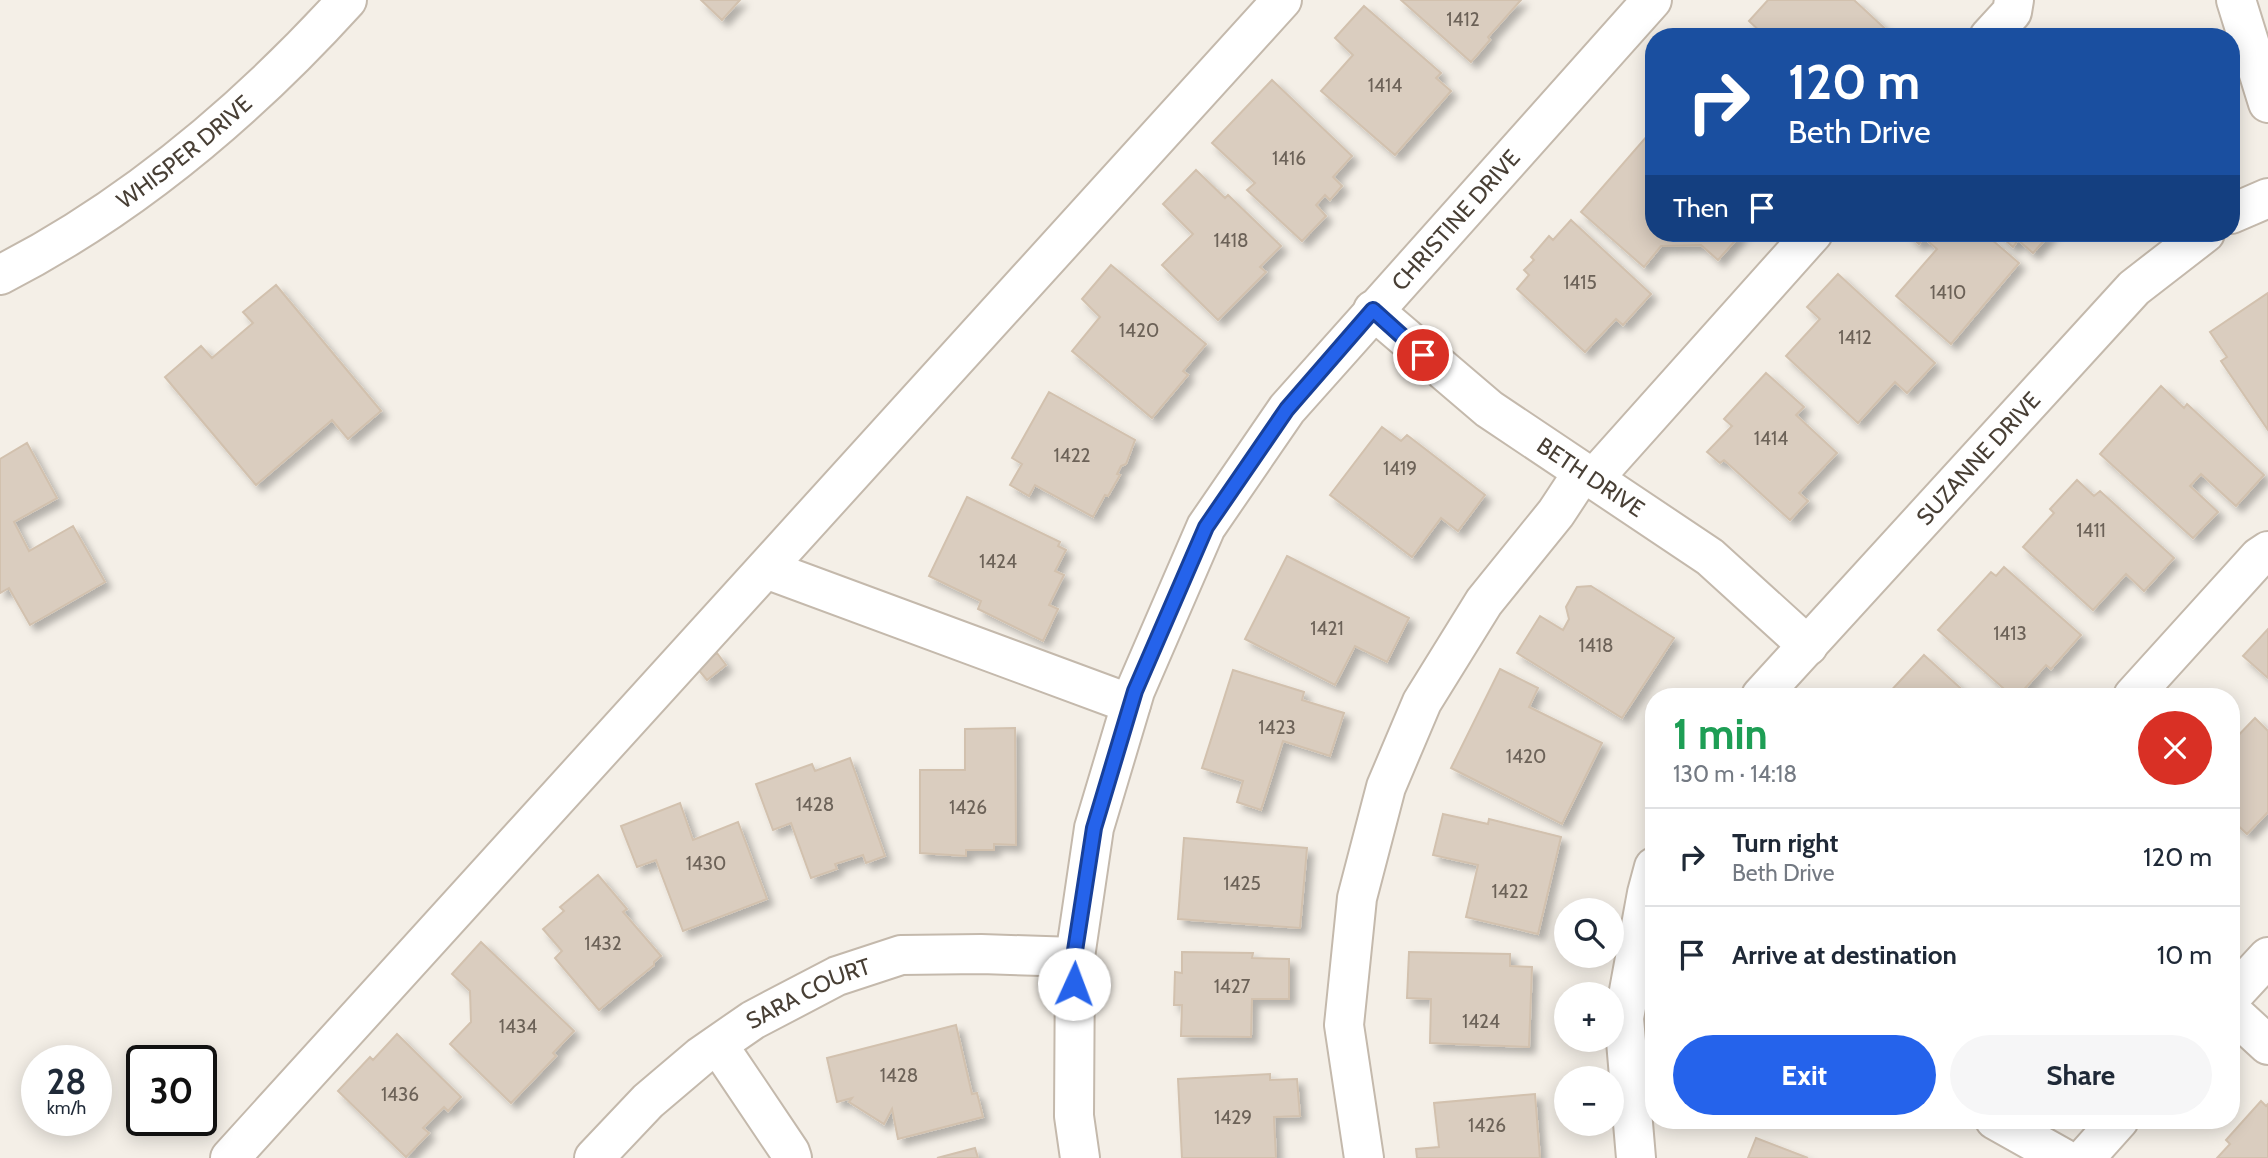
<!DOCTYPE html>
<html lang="en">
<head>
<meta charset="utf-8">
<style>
	:root { --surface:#fff; --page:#f6f6f7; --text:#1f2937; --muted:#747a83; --line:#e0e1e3; --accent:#2563eb }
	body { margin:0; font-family:Cabin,sans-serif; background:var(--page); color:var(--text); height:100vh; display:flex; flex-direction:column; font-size:26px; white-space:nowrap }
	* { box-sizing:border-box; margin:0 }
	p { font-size:23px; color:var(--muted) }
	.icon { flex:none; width:38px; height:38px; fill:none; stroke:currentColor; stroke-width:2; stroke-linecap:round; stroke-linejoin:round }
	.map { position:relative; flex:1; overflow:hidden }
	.side { position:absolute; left:1645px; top:688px; width:595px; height:441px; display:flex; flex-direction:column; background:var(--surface); border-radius:28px; box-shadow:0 4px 18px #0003 }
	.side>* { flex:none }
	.guide { position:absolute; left:1645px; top:28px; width:595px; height:214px; border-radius:28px; box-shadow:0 4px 18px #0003; background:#1a4fa0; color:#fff; overflow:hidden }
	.fabs { position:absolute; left:1554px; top:898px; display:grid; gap:14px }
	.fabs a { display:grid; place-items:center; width:70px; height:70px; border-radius:50%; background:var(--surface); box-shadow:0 4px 18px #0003; font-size:35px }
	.speed { position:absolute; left:21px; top:1045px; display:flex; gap:14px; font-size:35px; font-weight:700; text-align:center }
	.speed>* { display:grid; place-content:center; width:91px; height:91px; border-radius:50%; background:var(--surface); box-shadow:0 4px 18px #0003; line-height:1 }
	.speed small { font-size:18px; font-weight:400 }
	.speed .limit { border:4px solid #111; border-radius:10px; background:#fff; color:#111 }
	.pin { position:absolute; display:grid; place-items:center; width:60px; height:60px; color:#fff; margin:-30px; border:4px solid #fff; border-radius:50%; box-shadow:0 2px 7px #0007 }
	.me { position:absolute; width:77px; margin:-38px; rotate:2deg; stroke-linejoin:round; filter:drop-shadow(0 0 5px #0008) }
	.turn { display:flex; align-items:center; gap:24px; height:147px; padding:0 28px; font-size:32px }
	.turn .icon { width:91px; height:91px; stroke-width:2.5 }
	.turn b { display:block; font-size:49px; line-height:60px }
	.then { display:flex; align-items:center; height:66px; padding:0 28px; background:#0003; gap:14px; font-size:26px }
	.round { display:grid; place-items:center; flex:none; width:74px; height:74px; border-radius:37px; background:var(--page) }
	.overview { display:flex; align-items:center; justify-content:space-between; height:119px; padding:0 28px }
	h1 { font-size:42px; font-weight:700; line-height:52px; color:#1e9e55 }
	.cta { display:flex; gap:14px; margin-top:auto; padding:14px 28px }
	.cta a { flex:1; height:80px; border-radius:42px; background:var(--accent); color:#fff; font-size:28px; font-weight:700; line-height:80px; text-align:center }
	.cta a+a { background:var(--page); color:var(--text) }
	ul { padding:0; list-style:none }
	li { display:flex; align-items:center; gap:21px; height:98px; padding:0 28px; border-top:2px solid var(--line) }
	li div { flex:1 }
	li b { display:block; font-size:26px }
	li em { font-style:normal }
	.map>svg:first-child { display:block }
	.building { fill:#dacdbf; stroke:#d2c1ae; stroke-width:2; filter:url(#shadow) }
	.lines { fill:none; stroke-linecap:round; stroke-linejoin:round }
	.minor-casing { stroke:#c4b9ac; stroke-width:42 }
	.minor { stroke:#fff; stroke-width:38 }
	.route-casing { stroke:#184099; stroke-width:18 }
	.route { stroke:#2563eb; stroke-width:12 }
	.labels { text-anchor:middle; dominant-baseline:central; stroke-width:6; stroke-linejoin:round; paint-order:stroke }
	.number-label { font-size:19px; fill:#6c6258 }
	.street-label { font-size:23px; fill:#483f35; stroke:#fff }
</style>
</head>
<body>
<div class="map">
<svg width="2268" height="1158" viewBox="0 0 2268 1158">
	<defs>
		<filter id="shadow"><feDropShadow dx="6" dy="6" stdDeviation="3.5" flood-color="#0004"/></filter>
	</defs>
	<rect width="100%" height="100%" fill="#f4efe7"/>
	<!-- building -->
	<path class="building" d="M701,0H740L722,20Z
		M1401,0H1521L1488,37L1490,40L1471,62Z
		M1768,0H1854L1894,37H1766L1749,21Z
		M1364,6L1441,73L1436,78L1451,91L1395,155L1321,91L1353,55L1335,38Z
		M1272,80L1352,156L1333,177L1342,186L1330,200L1325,195L1316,205L1326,216L1302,241L1247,190L1255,183L1212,143Z
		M1647,136L1654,141V233H1742L1718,260L1701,245L1661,246L1644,267L1581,212Z
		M1196,170L1225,198L1228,195L1281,246L1260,267L1266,272L1218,320L1162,265L1193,234L1163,204Z
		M1571,220L1651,294L1623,325L1616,319L1585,352L1517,289L1529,275L1524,270L1534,260L1531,257L1549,236L1553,240Z
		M1907,233H1984L2019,263L1951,344L1896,296L1937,249L1924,238L1919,244Z
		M1997,233H2051L2033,253L2018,240L2013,247Z
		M1111,265L1206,344L1183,371L1188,375L1152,418L1072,351L1100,317L1082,299Z
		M1838,274L1935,363L1907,393L1895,382L1858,423L1786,356L1820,319L1807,307Z
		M276,285L381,411L348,439L332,420L256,485L165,377L201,346L212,358L253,323L243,312Z
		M2268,293V430L2221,361L2227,357L2210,332Z
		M1766,373L1804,407L1796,415L1837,453L1799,493L1808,501L1790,520L1724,460L1720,463L1707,452L1732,426L1724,419Z
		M2161,386L2184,408L2187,404L2264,475L2236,506L2201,474L2190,486L2218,512L2193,538L2100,454Z
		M1049,392L1135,440L1126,464L1121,466L1117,474L1120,475L1108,496L1105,495L1093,517L1035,485L1029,496L1010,485L1022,464L1012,458Z
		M1382,427L1401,441L1407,435L1485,495L1458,531L1441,518L1412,557L1330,495Z
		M27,443L57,498L14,522L29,551L73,526L105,582L30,625L9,588L0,593V459Z
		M2077,480L2094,496L2100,491L2174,558L2144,591L2126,574L2093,610L2023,547L2054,513L2050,509Z
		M967,497L1060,542L1058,546L1066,550L1055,571L1064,575L1049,605L1058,609L1043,641L978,609L981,601L929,576Z
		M1287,556L1409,618L1387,662L1355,646L1335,685L1245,639Z
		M2004,567L2081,635L2051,669L2046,665L2018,696H2012L1938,630L1991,572L1996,576Z
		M1591,586L1674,638L1622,718L1517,653L1540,616L1563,630L1569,619L1566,607L1577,587Z
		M2268,629V678L2243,656Z
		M717,653L726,665L707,680L697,668Z
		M1924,655L1969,696H1886Z
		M1500,669L1538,688L1529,707L1602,743L1562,824L1451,768Z
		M1233,670L1304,692L1302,700L1344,713L1330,756L1283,741L1261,810L1237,802L1243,781L1202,768Z
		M2255,718L2268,731V812L2247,834L2231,819V743Z
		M1015,728L1016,845L994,844V850H966V856L920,853V770H965V729Z
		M850,758L885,856L866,863L863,855L835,864L837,869L811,878L791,823L773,830L756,784L812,764L815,771Z
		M680,803L693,840L738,822L767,899L683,931L656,860L637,867L621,826Z
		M1443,814L1488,824L1489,819L1561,837L1538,934L1466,917L1478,865L1433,855Z
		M1184,838L1307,848L1300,928L1178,919Z
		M598,875L627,909L623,912L661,956L654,962V965L599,1010L555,958L562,951L543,929L564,911L560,907Z
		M481,942L574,1031L553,1053L556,1056L511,1103L450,1044L471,1022L470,991L452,974Z
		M1182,952L1253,953L1252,958L1289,959V999H1252L1251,1037L1181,1036L1182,1005H1174L1175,972L1182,973Z
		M1409,952L1510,954V966L1532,967L1529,1047L1430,1043L1431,999L1407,998Z
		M956,1025L972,1094L977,1093L983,1117L898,1139L892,1109L884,1124L849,1102L852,1098L837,1102L827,1058Z
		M397,1034L461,1097L448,1111L444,1107L423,1128L429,1133L406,1157L338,1091L370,1057L373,1060Z
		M1270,1074V1080L1297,1079L1300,1116L1274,1117L1276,1158H1182L1178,1079Z
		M1535,1094L1540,1158H1417L1416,1149L1439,1147L1434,1103Z
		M2261,1101L2266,1106L2268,1104V1158H2217L2230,1144L2226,1140Z
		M1756,1138L1808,1158H1748Z
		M975,1148L978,1158H937Z"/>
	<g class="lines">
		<!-- minor casing -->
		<g class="minor-casing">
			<g id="minor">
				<path d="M2236,0L2268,103"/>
				<path d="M1989,37L2012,12L2014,0"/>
				<path d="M2231,214L2268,198"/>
				<path id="s1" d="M0,275C133,207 247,110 347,0"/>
				<path id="s2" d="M1373,310L1489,409L1710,557L1808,646"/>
				<path d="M1593,479L1813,233"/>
				<path d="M766,569L1131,704"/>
				<path id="s3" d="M1761,696L2134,288L2205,233"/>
				<path d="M2133,696L2259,557L2268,551"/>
				<path d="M2231,997L2268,957"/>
				<path d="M2231,1011L2268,1045"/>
				<path d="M718,1045L790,1152L792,1158"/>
				<path d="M1995,1120L2063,1158"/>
				<path d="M230,1158L1282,0"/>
				<path id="s4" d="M594,1158L648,1101L701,1056L753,1020L837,976L901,955L981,954L1075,957"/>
				<path id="s5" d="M1080,1158L1074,1116L1075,957L1094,828L1135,691L1206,527L1287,409L1652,0"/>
				<path d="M1364,1158L1344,1025L1357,898L1386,787L1422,702L1484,602L1556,513L1583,472"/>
				<path d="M1636,1158L1624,1018L1647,893L1654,867"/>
				<path d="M2085,1158L2119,1120"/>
			</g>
		</g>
		<!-- minor -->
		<use href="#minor" class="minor"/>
	</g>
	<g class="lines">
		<!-- route casing -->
		<g class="route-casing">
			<path id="route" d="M1074,984V957L1094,828L1135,691L1206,527L1287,409L1373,310L1423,355"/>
		</g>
		<!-- route -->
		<use href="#route" class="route"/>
	</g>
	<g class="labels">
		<!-- number labels -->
		<g class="number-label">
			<text x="1463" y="19">1412</text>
			<text x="1385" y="85">1414</text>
			<text x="1289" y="158">1416</text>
			<text x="1231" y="240">1418</text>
			<text x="1580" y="282">1415</text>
			<text x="1948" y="292">1410</text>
			<text x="1139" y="330">1420</text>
			<text x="1855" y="337">1412</text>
			<text x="1771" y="438">1414</text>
			<text x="1072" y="455">1422</text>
			<text x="1400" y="468">1419</text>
			<text x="2091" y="530">1411</text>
			<text x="998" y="561">1424</text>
			<text x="1327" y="628">1421</text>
			<text x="2010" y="633">1413</text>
			<text x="1596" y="645">1418</text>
			<text x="1277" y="727">1423</text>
			<text x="1526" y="756">1420</text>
			<text x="815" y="804">1428</text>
			<text x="968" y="807">1426</text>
			<text x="706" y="863">1430</text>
			<text x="1242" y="883">1425</text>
			<text x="1510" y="891">1422</text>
			<text x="603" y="943">1432</text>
			<text x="1232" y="986">1427</text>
			<text x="1481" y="1021">1424</text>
			<text x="518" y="1026">1434</text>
			<text x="899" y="1075">1428</text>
			<text x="400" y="1094">1436</text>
			<text x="1233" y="1117">1429</text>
			<text x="1487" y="1125">1426</text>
		</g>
		<!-- street labels -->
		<g class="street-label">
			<text stroke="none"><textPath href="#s1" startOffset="222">WHISPER DRIVE</textPath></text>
			<text stroke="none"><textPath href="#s5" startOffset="1050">CHRISTINE DRIVE</textPath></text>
			<text stroke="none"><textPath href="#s3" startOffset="322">SUZANNE DRIVE</textPath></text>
			<text stroke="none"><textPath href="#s2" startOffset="275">BETH DRIVE</textPath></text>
			<text stroke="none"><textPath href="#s4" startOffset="273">SARA COURT</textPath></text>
		</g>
	</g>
</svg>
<div class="fabs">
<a><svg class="icon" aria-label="search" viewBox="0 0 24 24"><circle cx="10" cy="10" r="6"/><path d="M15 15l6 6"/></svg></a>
<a>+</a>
<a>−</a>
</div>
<div class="speed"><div>28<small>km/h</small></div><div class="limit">30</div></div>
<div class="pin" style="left:1423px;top:355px;background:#d93025"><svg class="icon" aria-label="arrive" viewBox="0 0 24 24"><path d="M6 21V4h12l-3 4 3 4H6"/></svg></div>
<svg class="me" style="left:1074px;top:984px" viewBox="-20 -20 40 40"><circle r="19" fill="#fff"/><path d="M0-13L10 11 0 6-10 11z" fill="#2563eb"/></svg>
<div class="guide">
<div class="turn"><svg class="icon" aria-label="right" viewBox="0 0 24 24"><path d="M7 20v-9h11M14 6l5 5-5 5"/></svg><div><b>120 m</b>Beth Drive</div></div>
<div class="then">Then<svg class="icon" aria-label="arrive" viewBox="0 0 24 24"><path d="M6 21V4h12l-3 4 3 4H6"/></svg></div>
</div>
<section class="side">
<div class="overview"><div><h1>1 min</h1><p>130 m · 14:18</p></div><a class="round" style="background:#d93025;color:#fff"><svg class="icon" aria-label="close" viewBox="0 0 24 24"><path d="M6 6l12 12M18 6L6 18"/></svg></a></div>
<ul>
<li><svg class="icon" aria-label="right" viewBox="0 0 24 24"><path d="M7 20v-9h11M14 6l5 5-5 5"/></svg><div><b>Turn right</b><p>Beth Drive</p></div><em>120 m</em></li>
<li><svg class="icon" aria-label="arrive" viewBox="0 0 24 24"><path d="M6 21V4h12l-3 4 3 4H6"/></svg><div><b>Arrive at destination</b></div><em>10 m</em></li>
</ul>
<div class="cta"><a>Exit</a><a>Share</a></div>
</section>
</div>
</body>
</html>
